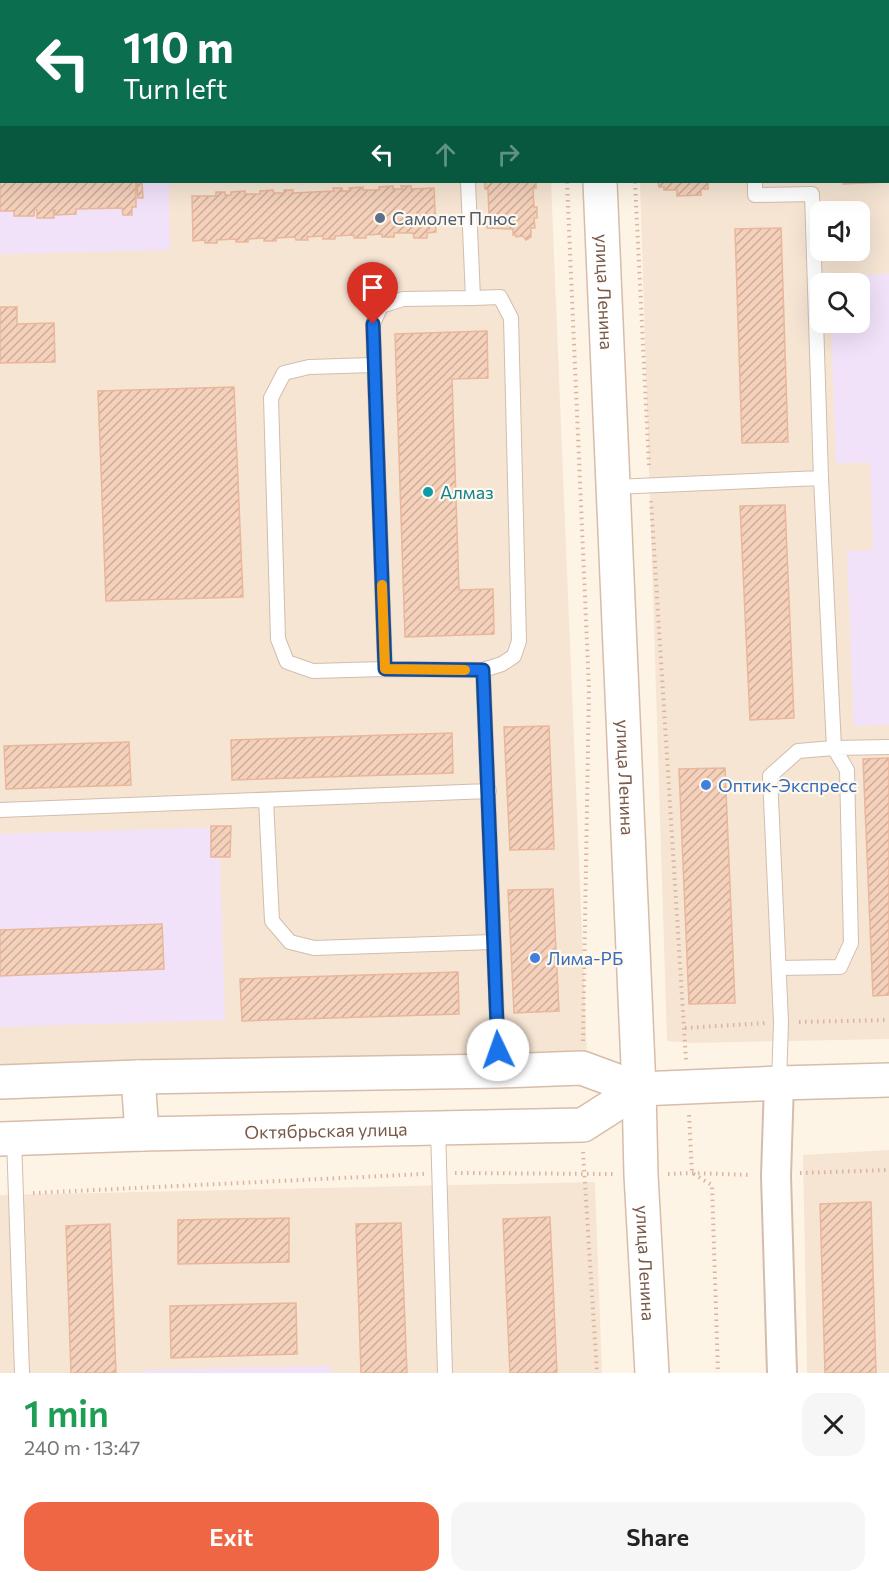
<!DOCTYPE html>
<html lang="en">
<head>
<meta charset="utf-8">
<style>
	:root { --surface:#fff; --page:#f6f6f6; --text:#222; --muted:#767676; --accent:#ef6644 }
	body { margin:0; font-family:Commissioner,sans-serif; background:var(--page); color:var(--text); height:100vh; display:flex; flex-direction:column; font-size:22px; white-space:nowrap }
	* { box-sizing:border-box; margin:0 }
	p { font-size:20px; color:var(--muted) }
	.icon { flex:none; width:33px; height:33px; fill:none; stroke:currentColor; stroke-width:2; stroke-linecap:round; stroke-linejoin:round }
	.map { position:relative; height:1373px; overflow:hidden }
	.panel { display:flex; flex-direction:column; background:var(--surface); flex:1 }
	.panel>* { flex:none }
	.hud { position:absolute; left:0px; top:0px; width:890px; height:183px; box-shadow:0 6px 24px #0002; background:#0b6e4f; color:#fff; overflow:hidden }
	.fabs { position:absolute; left:810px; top:201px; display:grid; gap:12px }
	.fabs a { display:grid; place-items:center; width:60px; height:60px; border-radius:12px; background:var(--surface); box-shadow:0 6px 24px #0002; font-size:30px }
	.pin { position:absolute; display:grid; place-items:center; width:51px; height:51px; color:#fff; margin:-62px -26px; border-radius:50% 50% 50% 0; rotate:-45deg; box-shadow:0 0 6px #0007 }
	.pin .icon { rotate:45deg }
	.me { position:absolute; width:66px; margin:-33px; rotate:357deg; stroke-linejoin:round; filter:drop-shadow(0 0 4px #0008) }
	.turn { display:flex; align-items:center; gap:21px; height:126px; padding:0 24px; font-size:27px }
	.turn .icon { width:78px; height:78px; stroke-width:2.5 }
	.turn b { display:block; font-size:42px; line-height:51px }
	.lanes { display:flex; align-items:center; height:57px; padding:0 24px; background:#0003; justify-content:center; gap:30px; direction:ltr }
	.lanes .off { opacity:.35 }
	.round { display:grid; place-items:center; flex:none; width:63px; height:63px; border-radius:18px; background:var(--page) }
	.headline { display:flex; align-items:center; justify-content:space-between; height:102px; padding:0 24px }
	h1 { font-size:36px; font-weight:600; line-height:45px; color:#1e9e55 }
	.button { display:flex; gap:12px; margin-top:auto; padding:12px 24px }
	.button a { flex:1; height:69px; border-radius:18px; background:var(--accent); color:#fff; font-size:24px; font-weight:600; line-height:69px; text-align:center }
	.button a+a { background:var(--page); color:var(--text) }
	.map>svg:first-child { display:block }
	.residential { fill:#f6e5d3; fill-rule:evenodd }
	.education { fill:#f1e2fa }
	.building { fill:url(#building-hatch); stroke:#e9b79b; stroke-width:1.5 }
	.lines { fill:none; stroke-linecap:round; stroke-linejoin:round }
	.lane-casing { stroke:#d3bdad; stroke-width:16 }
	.street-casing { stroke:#d3bdad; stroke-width:32 }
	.secondary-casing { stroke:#d6bdaa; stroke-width:36 }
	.path { stroke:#dab49e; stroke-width:4; stroke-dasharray:1.5 4.5; stroke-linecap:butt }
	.lane { stroke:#fff; stroke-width:14 }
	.street { stroke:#fff; stroke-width:28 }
	.secondary { stroke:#fff; stroke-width:33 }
	.route-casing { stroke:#114b97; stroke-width:15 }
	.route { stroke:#1a73e8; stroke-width:10 }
	.slow { stroke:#f59e0b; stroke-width:10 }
	.service-dot { fill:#5c6f8a; stroke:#fff8ed; stroke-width:2 }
	.culture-dot { fill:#0f9aa8; stroke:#fff8ed; stroke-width:2 }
	.shop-dot { fill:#3f7fe0; stroke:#fff8ed; stroke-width:2 }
	.labels { text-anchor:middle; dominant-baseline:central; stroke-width:4.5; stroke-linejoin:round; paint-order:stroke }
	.service-label { font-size:18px; fill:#4e5e75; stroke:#fff8ed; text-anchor:start }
	.street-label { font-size:18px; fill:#795948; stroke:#fff8ed }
	.culture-label { font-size:18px; fill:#0d838f; stroke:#fff8ed; text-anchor:start }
	.shop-label { font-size:18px; fill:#366cbe; stroke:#fff8ed; text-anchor:start }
</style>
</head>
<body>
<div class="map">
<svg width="889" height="1373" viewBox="0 0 889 1373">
	<defs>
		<pattern id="building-hatch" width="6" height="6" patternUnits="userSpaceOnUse" patternTransform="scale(1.5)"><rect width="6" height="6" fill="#f5d1bb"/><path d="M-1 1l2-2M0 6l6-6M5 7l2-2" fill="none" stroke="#cbad9a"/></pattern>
	</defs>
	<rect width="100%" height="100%" fill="#fef4e6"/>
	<!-- residential -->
	<path class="residential" d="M0,0H543V2H2V182H551L587,1055L0,1071Z
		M634,0H889V1039L691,1043L667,1041L640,182H888V2H634ZM820,212H860V250H820ZM820,284H860V322H820Z
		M889,1150V1373H807L803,1155Z
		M595,1182L602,1373H0V1195Z"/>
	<!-- education -->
	<path class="education" d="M0,40H2V182H169L170,250L0,254Z
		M889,274V725L854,726L847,551L873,550L870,463H836L831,323L860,322V284L830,283V275Z
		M219,827L225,1020L0,1027V834Z
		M331,1366V1373H143V1370Z"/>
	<!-- building -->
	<path class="building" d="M0,0H102V2H2V6H0Z
		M484,0H530V2H484Z
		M651,0H701V2H651Z
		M832,0H882V2H832Z
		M888,160L889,182L843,184V182H888Z
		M0,161H2V182H142L143,198H138L137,183H136V207H132V215H123L122,208L76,209V214L55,215V210H53L54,218H37V210H34V216H14V211H0Z
		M485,182H536V188H533L534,207H537V218H534L535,228H531V237L526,240L523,236L516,237V235H513V229L487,228L486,217H489L488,189H485Z
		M658,182H708V189H701V195L677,196V190H664V187H659Z
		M393,186V189H402L401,186H411V189L434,188L436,232L427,233V238H414L413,233H394V237H382V234L366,235V238H354V235L335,236V239H323V236L307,237L308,240H296L295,237L276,238V241H264V238L248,239V242H236V239L217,240V243H205V240L193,241L192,196H216V192H225V195H231V192L245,191V194H260V191L273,190L274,193H284V190H293V193L334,191L333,188H342V191H350L349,188L363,187V190H379V187Z
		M781,228L788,442L742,443L735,229Z
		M860,229H863L864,249H860Z
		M0,307H17V324L54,323L55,362L0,363Z
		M487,331L488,378L452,379L459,590L493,589L494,634L405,637L395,334Z
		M234,387L243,597L106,601L98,391Z
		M785,505L794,718L750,720L740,506Z
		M549,726L554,849L510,850L504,727Z
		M452,733L453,773L232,780L231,740Z
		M129,742L131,785L6,789L4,746Z
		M889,758V995L873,996L863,759Z
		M725,768L735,1003L689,1004L679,769Z
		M211,826H231L230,857H211Z
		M553,889L559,1011L514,1013L508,890Z
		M162,924L164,969L0,976V930Z
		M458,972L459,1014L242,1021L240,979Z
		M871,1202L876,1373H825L820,1204Z
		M550,1217L557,1373H510L503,1219Z
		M289,1218V1262L178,1264V1220Z
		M401,1223L407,1373H361L356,1224Z
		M110,1224L116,1373H71L66,1226Z
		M296,1303L297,1354L171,1358L170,1306Z"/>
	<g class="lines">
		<!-- lane casing -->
		<g class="lane-casing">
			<path id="lane" d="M180,0V2
				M464,0V2
				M745,0V2
				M811,0V2
				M755,182V195L812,194L821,478
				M374,365L309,367L284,373L271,398L278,639L287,662L313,671L385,669L483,670L502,664L514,656L519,641L511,318L500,297L473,298L468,182
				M614,487L821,478L834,748L889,747
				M385,669L373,324L381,306L403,299L473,298
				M483,670L499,1071
				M266,800L272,921L290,942L314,948L493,942
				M0,810L489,791
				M779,1083L781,1022L770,776L798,751L834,748L847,770L851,943L840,967L779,968
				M438,1128L445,1373
				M14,1138L22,1373"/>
		</g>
		<!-- street casing -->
		<g class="street-casing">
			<path id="street" d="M779,1083L776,1176L782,1373"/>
		</g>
		<!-- secondary casing -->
		<g class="secondary-casing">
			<g id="secondary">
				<path d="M588,0V2"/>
				<path id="s1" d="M600,182L639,1089L641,1175L652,1373"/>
				<path d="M138,1077L142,1134"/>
				<path d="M0,1082L138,1077L499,1071L582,1068L639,1089L779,1083L889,1080"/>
				<path id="s2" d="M0,1139L142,1134L583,1125L639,1089"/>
			</g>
		</g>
		<!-- path -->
		<path class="path" d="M625,0V2
			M567,182L589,689L583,1043
			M635,182L649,467
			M651,501L686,1060
			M799,1022L889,1020
			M685,1028L765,1023
			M689,1115L692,1173L712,1185L718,1373
			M583,1152L597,1373
			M455,1173L613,1174
			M800,1173L889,1170
			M668,1174L692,1173L751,1175
			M33,1193L424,1174"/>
		<!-- lane -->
		<use href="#lane" class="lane"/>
		<!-- street -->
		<use href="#street" class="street"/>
		<!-- secondary -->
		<use href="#secondary" class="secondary"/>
	</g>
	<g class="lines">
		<!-- route casing -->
		<g class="route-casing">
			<path id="route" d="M373,324L385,669L483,670L498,1050"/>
		</g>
		<!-- route -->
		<use href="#route" class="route"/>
		<!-- slow -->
		<path class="slow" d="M382,585L385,669L465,670"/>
	</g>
	<!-- markers -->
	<circle class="service-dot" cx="380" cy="218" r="6"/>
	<circle class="culture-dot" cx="428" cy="492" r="6"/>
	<g class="shop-dot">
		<circle cx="706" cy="785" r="6"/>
		<circle cx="535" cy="958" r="6"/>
	</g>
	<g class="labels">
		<!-- service labels -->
		<g class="service-label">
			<text x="392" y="218">Самолет Плюс</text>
		</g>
		<!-- street labels -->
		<g class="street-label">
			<text stroke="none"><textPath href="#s1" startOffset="110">улица Ленина</textPath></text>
			<text stroke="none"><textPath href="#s1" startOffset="596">улица Ленина</textPath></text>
			<text stroke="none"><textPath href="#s2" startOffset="326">Октябрьская улица</textPath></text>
			<text stroke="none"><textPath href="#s1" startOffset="1082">улица Ленина</textPath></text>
		</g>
		<!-- culture labels -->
		<g class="culture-label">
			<text x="440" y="492">Алмаз</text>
		</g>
		<!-- shop labels -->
		<g class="shop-label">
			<text x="718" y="785">Оптик-Экспресс</text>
			<text x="547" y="958">Лима-РБ</text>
		</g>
	</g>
</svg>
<div class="fabs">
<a><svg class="icon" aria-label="sound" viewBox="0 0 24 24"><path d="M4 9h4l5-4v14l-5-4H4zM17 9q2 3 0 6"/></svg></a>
<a><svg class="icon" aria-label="search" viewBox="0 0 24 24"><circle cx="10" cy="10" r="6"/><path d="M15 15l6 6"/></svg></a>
</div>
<div class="pin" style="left:373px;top:324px;background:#d93025"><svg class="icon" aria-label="arrive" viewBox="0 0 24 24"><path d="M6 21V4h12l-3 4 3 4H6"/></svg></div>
<svg class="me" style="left:498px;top:1050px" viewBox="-20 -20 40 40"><circle r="19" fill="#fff"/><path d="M0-13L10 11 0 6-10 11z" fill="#1a73e8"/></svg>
<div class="hud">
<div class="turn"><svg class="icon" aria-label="left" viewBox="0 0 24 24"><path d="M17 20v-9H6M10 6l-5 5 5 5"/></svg><div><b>110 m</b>Turn left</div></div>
<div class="lanes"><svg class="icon" aria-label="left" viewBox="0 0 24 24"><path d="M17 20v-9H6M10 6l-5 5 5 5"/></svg><svg class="icon off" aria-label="ahead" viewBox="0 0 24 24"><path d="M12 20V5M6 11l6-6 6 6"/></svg><svg class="icon off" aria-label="right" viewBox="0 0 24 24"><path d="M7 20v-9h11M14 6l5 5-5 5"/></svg></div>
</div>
</div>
<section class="panel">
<div class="headline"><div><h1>1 min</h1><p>240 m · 13:47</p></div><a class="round"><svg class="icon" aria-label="close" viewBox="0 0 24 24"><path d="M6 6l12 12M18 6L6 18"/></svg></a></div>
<div class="button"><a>Exit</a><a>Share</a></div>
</section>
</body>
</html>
